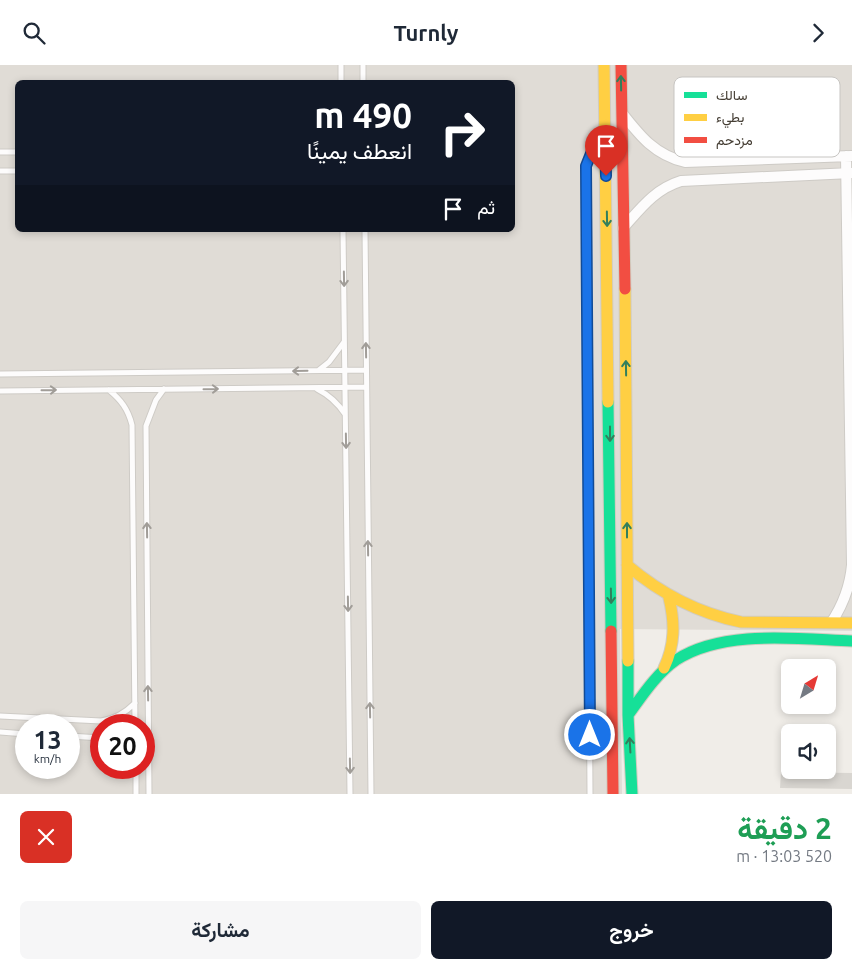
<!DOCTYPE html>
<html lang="ar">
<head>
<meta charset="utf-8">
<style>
	:root { --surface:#fff; --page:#f6f6f7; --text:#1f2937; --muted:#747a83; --accent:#111827 }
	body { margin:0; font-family:Ubuntu,Vazirmatn,sans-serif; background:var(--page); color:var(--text); direction:rtl; height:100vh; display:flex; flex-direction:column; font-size:19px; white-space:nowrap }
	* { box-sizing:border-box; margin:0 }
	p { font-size:16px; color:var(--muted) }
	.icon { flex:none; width:28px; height:28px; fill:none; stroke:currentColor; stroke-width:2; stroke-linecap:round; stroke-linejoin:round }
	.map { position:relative; height:729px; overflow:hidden; direction:ltr }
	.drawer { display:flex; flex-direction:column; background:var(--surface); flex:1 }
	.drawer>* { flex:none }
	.hud { position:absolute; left:15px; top:15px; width:500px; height:152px; border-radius:8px; box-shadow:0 2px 8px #0003; direction:rtl; background:#111827; color:#fff; overflow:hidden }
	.needle { width:32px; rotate:38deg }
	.buttons { position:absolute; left:781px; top:594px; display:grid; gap:10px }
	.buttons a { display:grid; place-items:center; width:55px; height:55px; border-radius:8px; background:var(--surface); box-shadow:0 2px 8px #0003; font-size:25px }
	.speed { position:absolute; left:15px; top:649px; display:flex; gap:10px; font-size:25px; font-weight:700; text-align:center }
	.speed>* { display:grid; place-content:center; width:65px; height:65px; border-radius:50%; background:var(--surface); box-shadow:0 2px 8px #0003; line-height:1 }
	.speed small { font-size:12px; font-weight:400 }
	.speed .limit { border:8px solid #d22; background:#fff; color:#111 }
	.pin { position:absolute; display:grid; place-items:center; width:42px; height:42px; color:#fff; margin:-51px -21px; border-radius:50% 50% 50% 0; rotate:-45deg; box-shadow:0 0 5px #0007 }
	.pin .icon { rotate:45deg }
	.me { position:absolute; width:55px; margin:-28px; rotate:0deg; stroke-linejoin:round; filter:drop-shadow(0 0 4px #0008) }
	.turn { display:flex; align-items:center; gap:18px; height:105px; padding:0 20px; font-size:22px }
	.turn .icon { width:65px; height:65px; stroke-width:2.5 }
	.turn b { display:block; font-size:35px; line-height:42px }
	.then { display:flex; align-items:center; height:48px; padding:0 20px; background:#0003; gap:10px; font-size:19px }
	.round { display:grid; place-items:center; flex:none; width:52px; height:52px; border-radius:8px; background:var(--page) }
	.headline { display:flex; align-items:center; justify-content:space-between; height:85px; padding:0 20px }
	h1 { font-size:30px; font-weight:700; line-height:38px; color:#1e9e55 }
	.button { display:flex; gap:10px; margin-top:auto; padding:10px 20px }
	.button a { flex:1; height:58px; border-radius:8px; background:var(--accent); color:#fff; font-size:20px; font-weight:700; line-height:58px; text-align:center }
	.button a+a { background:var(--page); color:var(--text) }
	header { display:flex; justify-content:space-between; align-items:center; height:65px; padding:0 20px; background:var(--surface); font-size:22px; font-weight:700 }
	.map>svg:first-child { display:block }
	.industrial { fill:#e0dcd6; fill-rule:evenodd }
	.building { fill:#d9d6d1 }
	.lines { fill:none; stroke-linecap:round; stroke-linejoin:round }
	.lane-casing { stroke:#cecbc6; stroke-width:7 }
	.street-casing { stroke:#cecbc6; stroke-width:12 }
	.fast-casing { stroke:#d1ccc0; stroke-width:13 }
	.slow-casing { stroke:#d1ccc0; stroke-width:13 }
	.jam-casing { stroke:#d1ccc0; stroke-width:13 }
	.lane { stroke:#fdfcfc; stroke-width:5 }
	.street { stroke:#fdfcfc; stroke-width:10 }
	.fast { stroke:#16e098; stroke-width:11 }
	.slow { stroke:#ffcf43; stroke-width:11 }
	.jam { stroke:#f24e42; stroke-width:11 }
	.oneway { stroke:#327f5c }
	.oneway2 { stroke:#a19d98 }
	.route-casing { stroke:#114b97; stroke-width:12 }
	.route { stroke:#1a73e8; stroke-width:9 }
	.key { fill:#fff; stroke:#c7c5c2; stroke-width:1 }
	.key-label { font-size:14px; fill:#453e34 }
</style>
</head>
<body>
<header><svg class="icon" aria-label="forward" viewBox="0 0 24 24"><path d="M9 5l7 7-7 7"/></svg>Turnly<svg class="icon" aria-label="search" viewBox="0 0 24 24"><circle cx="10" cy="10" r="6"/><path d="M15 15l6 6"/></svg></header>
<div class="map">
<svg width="852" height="729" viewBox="0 0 852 729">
	<rect width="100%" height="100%" fill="#f0ede8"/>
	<!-- industrial -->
	<path class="industrial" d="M0,0H852V566L620,564L622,729H0ZM18,18H512V165H18ZM26,660H69V702H26ZM101,660H144V702H101Z"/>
	<!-- building -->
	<path class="building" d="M781,707L852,708V724L780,723Z"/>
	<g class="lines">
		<!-- lane casing -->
		<g class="lane-casing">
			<path id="lane" d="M341,0V18
				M363,0V18
				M0,87H18
				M0,106H18
				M343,165L350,729
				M365,165L371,729
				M319,305L329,297L344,277
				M0,309L366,305
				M317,324C329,330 337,337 345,349
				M109,325C121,335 128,344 132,360L135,660
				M0,326L366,322
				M0,651L101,656C116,653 125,648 135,638
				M0,667L26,669
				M69,671L101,673
				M136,702V729
				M149,729L146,361L156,335L164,324
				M590,729L586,101L592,85L602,75"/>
		</g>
		<!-- street casing -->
		<g class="street-casing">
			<path id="street" d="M622,48C640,71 655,90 685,97L851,91
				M846,91L852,500
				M623,163C641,143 655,124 681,116L851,108
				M831,558C843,540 850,522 852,500"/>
		</g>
		<!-- fast casing -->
		<g class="fast-casing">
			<path id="fast" d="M608,337L611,566
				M628,596V650L632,729
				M628,650C642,631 656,609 676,595C723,564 798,574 852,576"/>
		</g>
		<!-- slow casing -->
		<g class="slow-casing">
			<path id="slow" d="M604,0L608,337
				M625,224L628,596
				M627,500C661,529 697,548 741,557L852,558
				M664,603C675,580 675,558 669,533"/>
		</g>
		<!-- jam casing -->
		<g class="jam-casing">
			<path id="jam" d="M621,0L625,224
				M611,566L613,729"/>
		</g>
		<!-- lane -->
		<use href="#lane" class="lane"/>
		<!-- street -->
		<use href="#street" class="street"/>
		<!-- fast -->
		<use href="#fast" class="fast"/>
		<!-- slow -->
		<use href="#slow" class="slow"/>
		<!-- jam -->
		<use href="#jam" class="jam"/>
	</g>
	<!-- one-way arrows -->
	<defs><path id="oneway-shaft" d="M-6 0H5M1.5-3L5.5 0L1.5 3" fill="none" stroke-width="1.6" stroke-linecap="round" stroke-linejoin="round" transform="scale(1.25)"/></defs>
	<g class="oneway">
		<use href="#oneway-shaft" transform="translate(621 18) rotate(-91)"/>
		<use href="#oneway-shaft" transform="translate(607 154) rotate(89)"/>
		<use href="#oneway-shaft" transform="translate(626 303) rotate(-91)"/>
		<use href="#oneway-shaft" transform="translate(610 369) rotate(90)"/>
		<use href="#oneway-shaft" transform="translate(627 465) rotate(-90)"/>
		<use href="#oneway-shaft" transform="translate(611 531) rotate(89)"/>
		<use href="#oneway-shaft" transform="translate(630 680) rotate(-93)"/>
	</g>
	<g class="oneway2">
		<use href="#oneway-shaft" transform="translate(344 214) rotate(89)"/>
		<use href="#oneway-shaft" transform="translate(366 285) rotate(-91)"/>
		<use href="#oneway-shaft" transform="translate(300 306) rotate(179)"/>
		<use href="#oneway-shaft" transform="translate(211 324) rotate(-1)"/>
		<use href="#oneway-shaft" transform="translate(49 325) rotate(-1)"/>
		<use href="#oneway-shaft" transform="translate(346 376) rotate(89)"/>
		<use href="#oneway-shaft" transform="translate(147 465) rotate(-91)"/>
		<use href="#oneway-shaft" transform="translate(368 483) rotate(-91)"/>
		<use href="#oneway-shaft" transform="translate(348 539) rotate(89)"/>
		<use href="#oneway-shaft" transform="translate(148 628) rotate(-91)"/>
		<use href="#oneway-shaft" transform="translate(370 645) rotate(-91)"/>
		<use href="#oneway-shaft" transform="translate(350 701) rotate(89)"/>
	</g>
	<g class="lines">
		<!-- route casing -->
		<g class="route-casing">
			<path id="route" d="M590,670L586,101L592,86L605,73L606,111"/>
		</g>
		<!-- route -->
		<use href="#route" class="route"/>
	</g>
	<!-- legend -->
	<rect x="674" y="12" width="166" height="80" rx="8" class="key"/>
	<rect x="684" y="27" width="23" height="6" fill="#16e098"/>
	<rect x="684" y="49" width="23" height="7" fill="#ffcf43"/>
	<rect x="684" y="72" width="23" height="6" fill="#f24e42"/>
	<g class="key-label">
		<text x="716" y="35">سالك</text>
		<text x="716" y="57">بطيء</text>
		<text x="716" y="80">مزدحم</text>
	</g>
</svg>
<div class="buttons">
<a><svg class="needle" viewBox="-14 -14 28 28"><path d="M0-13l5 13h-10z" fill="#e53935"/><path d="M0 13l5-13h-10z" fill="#747a83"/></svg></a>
<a><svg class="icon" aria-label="sound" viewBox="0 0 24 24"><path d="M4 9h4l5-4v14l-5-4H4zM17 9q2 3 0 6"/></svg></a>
</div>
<div class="speed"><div>13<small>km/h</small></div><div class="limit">20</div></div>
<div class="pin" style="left:606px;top:111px;background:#d93025"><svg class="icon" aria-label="arrive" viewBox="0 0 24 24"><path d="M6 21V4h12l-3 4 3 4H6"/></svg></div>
<svg class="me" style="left:590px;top:670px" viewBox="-20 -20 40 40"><circle r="17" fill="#1a73e8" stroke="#fff" stroke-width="3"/><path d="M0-11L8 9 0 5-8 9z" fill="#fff"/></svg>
<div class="hud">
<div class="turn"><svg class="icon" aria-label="right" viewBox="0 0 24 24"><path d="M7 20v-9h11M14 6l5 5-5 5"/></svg><div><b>490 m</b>انعطف يمينًا</div></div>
<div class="then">ثم<svg class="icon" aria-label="arrive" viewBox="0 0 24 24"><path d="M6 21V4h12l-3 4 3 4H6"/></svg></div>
</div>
</div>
<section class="drawer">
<div class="headline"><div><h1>2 دقيقة</h1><p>520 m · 13:03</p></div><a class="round" style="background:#d93025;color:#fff"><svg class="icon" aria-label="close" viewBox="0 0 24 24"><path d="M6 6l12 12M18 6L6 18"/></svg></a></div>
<div class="button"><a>خروج</a><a>مشاركة</a></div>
</section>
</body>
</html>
